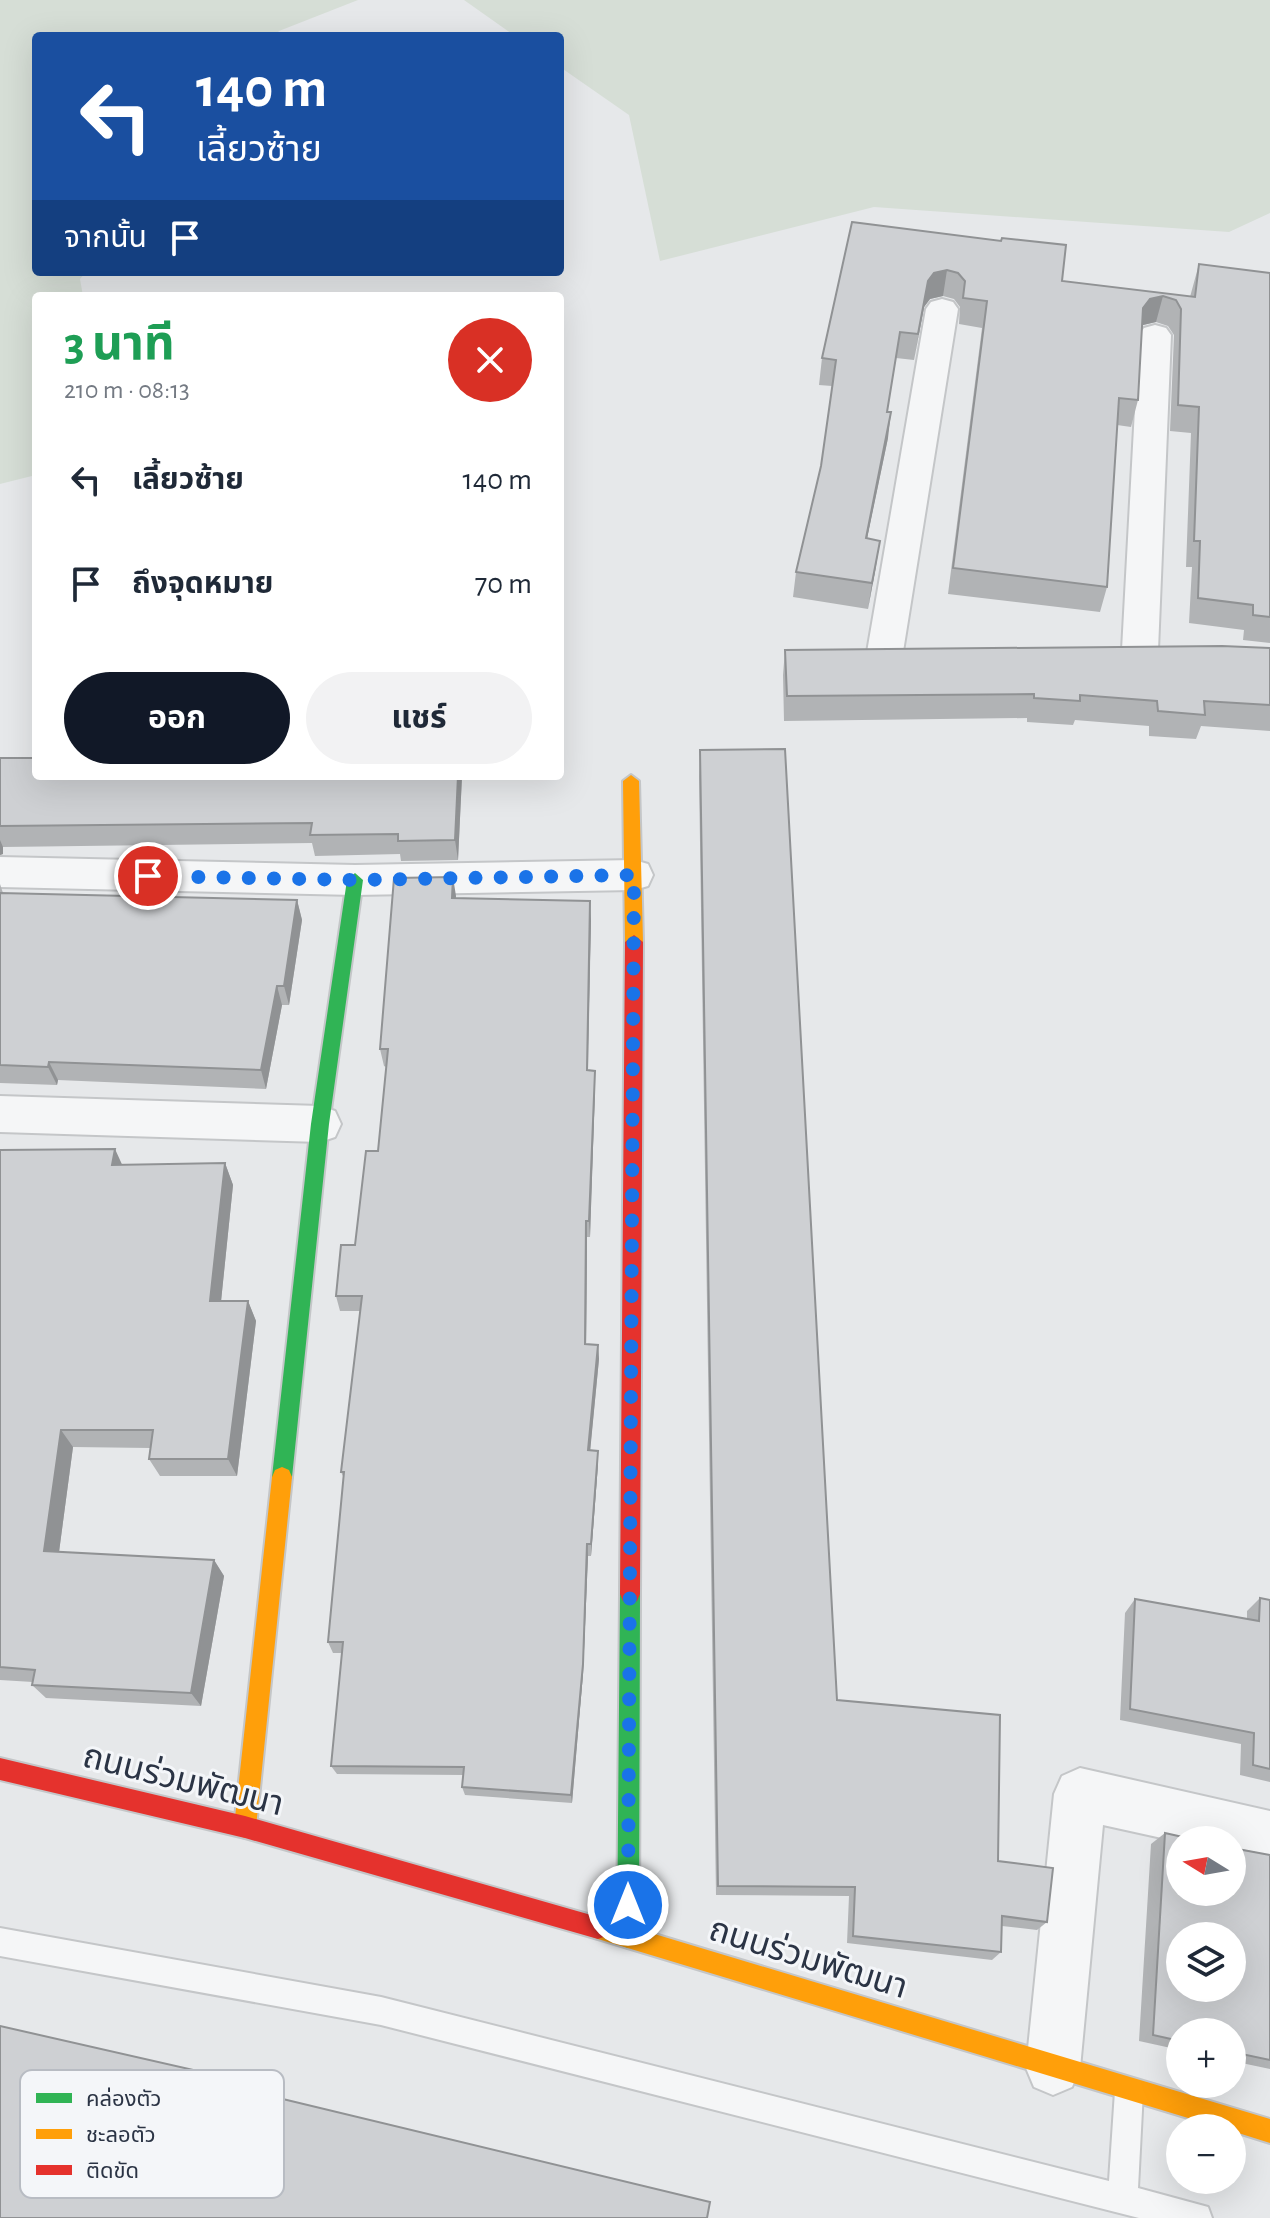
<!DOCTYPE html>
<html lang="th">
<head>
<meta charset="utf-8">
<style>
	:root { --surface:#fff; --page:#f2f2f3; --text:#1f2937; --muted:#747a83; --accent:#111827 }
	body { margin:0; font-family:"Alegreya Sans","Noto Sans Thai",sans-serif; background:var(--page); color:var(--text); height:100vh; display:flex; flex-direction:column; font-size:30px; white-space:nowrap }
	* { box-sizing:border-box; margin:0 }
	p { font-size:26px; color:var(--muted) }
	.icon { flex:none; width:44px; height:44px; fill:none; stroke:currentColor; stroke-width:2; stroke-linecap:round; stroke-linejoin:round }
	.map { position:relative; flex:1; overflow:hidden }
	.sheet { position:absolute; left:32px; top:292px; width:532px; height:488px; display:flex; flex-direction:column; background:var(--surface); border-radius:8px; box-shadow:0 8px 32px #0002 }
	.sheet>* { flex:none }
	.top-card { position:absolute; left:32px; top:32px; width:532px; height:244px; border-radius:8px; box-shadow:0 8px 32px #0002; background:#1a4fa0; color:#fff; overflow:hidden }
	.needle { width:52px; rotate:281deg }
	.fabs { position:absolute; left:1166px; top:1826px; display:grid; gap:16px }
	.fabs a { display:grid; place-items:center; width:80px; height:80px; border-radius:50%; background:var(--surface); box-shadow:0 8px 32px #0002; font-size:40px }
	.pin { position:absolute; display:grid; place-items:center; width:68px; height:68px; color:#fff; margin:-34px; border:4px solid #fff; border-radius:50%; box-shadow:0 2px 8px #0007 }
	.me { position:absolute; width:88px; margin:-44px; rotate:0deg; stroke-linejoin:round; filter:drop-shadow(0 0 6px #0008) }
	.turn { display:flex; align-items:center; gap:28px; height:168px; padding:0 32px; font-size:36px }
	.turn .icon { width:104px; height:104px; stroke-width:2.5 }
	.turn b { display:block; font-size:56px; line-height:68px }
	.then { display:flex; align-items:center; height:76px; padding:0 32px; background:#0003; gap:16px; font-size:30px }
	.round { display:grid; place-items:center; flex:none; width:84px; height:84px; border-radius:42px; background:var(--page) }
	.headline { display:flex; align-items:center; justify-content:space-between; height:136px; padding:0 32px }
	h1 { font-size:48px; font-weight:700; line-height:60px; color:#1e9e55 }
	.cta { display:flex; gap:16px; margin-top:auto; padding:16px 32px }
	.cta a { flex:1; height:92px; border-radius:48px; background:var(--accent); color:#fff; font-size:32px; font-weight:700; line-height:92px; text-align:center }
	.cta a+a { background:var(--page); color:var(--text) }
	ul { padding:0; list-style:none }
	li { display:flex; align-items:center; gap:24px; height:104px; padding:0 32px }
	li div { flex:1 }
	li b { display:block; font-size:30px }
	li em { font-style:normal }
	.map>svg:first-child { display:block }
	.green { fill:#d6ded6 }
	.lines { fill:none; stroke-linecap:round; stroke-linejoin:round }
	.lane-casing { stroke:#c4c6c8; stroke-width:4 }
	.street-casing { stroke:#c4c6c8; stroke-width:4 }
	.fast-casing { stroke:#c4c6c8; stroke-width:4 }
	.slow-casing { stroke:#c4c6c8; stroke-width:4 }
	.jam-casing { stroke:#c4c6c8; stroke-width:4 }
	.lane { fill:#f5f6f7; fill-rule:evenodd }
	.street { fill:#f5f6f7; fill-rule:evenodd }
	.fast { fill:#30b455; fill-rule:evenodd }
	.slow { fill:#ff9f0a; fill-rule:evenodd }
	.jam { fill:#e5322d; fill-rule:evenodd }
	.wall { fill:#b1b3b5 }
	.shaded-wall { fill:#909294 }
	.building { fill:#ced0d3; stroke:#909294; stroke-width:2; fill-rule:evenodd }
	.route { stroke:#1a73e8; stroke-width:14; stroke-dasharray:0 25.2 }
	.labels { text-anchor:middle; dominant-baseline:central; stroke-width:6; stroke-linejoin:round; paint-order:stroke }
	.near-street-label { font-size:34px; fill:#2b3445; stroke:#f4f6f9 }
	.key { fill:#f4f6f9; stroke:#b8bcc3; stroke-width:2 }
	.key-label { font-size:22px; fill:#2b3445 }
</style>
</head>
<body>
<div class="map">
<svg width="1270" height="2218" viewBox="0 0 1270 2218">
	<rect width="100%" height="100%" fill="#e6e8ea"/>
	<!-- green -->
	<path class="green" d="M0,0H358L279,31L275,36H36V272H86L80,279L83,296H36V475L0,484Z
		M464,0H1270V213L1229,232L874,207L660,261L629,115L560,67V36H515Z"/>
	<g class="lines">
		<!-- lane casing -->
		<g class="lane-casing">
			<path id="lane" d="M0,1928L381,1997L1109,2181L1115,2091L1119,2081L1129,2077L1139,2081L1143,2091L1138,2188L1208,2207L1212,2218H1139L381,2025L0,1956Z"/>
		</g>
		<!-- street casing -->
		<g class="street-casing">
			<path id="street" d="M942,299L953,302L958,309L902,658L897,667L884,671L871,667L866,658L926,309L931,302Z
				M1155,325L1166,328L1171,335L1158,650L1153,659L1140,663L1127,659L1122,650L1139,335L1144,328Z
				M0,857L355,865L634,860L648,864L653,875L648,886L634,890L355,895L0,887Z
				M0,1096L320,1106L335,1111L341,1124L335,1137L320,1142L0,1132Z
				M1080,1768L1270,1811V1863L1232,1854V1840L1180,1842L1103,1825L1080,2068L1072,2087L1053,2095L1034,2087L1026,2068L1054,1794L1062,1776Z"/>
		</g>
		<!-- fast casing -->
		<g class="fast-casing">
			<path id="fast" d="M355,873L363,880L329,1124L292,1477L289,1484L282,1487L275,1484L272,1477L311,1124L347,880Z
				M630,1584L637,1587L640,1594L639,1937L636,1945L628,1948L620,1945L617,1937L620,1594L623,1587Z"/>
		</g>
		<!-- slow casing -->
		<g class="slow-casing">
			<path id="slow" d="M631,775L639,781L643,942L634,949L625,942L623,781Z
				M282,1467L289,1470L292,1477L256,1827L253,1835L245,1838L237,1835L234,1827L272,1477L275,1470Z
				M598,1917L1270,2119V2143L1232,2131V2128H1221L598,1939L590,1936L587,1928L590,1920Z"/>
		</g>
		<!-- jam casing -->
		<g class="jam-casing">
			<path id="jam" d="M634,935L643,942L640,1594L637,1601L630,1604L623,1601L620,1594L625,942Z
				M0,1758L245,1816L598,1917L606,1920L609,1928L606,1936L598,1939L245,1838L0,1780Z"/>
		</g>
		<!-- lane -->
		<use href="#lane" class="lane"/>
		<!-- street -->
		<use href="#street" class="street"/>
		<!-- fast -->
		<use href="#fast" class="fast"/>
		<!-- slow -->
		<use href="#slow" class="slow"/>
		<!-- jam -->
		<use href="#jam" class="jam"/>
	</g>
	<!-- wall -->
	<path class="wall" d="M852,222L1062,281L1190,297L1199,264L1270,273V643L1243,640L1244,630L1189,623L1192,567H1186L1191,433L1170,431L1174,335L1168,326L1156,322L1143,325L1142,327L1138,400L1131,427L1117,425L1107,587L1100,612L948,594L982,328L959,324L960,307L954,299L943,296L930,299L924,307L914,360L896,358L887,412L888,438L867,538L876,566L868,609L793,597L796,572L821,466L832,386L819,385L822,358Z
		M1270,648V731L1201,726L1196,739L1149,736V726L1075,720L1073,725L1027,722V718L784,721L783,675L785,650Z
		M700,750L837,1700L998,1861L1047,1922L1037,1930L1002,1926L1001,1952L992,1960L847,1943L849,1896L716,1895L699,777Z
		M0,758L462,776L458,860L401,861L400,854L315,856L312,843L3,847V854L0,855Z
		M0,884L3,893L297,900L302,920L289,1005H282L266,1089L58,1080L57,1085L0,1083Z
		M456,898L591,920L588,1070L595,1071V1088L590,1237H587L586,1344L598,1345L599,1359L590,1450L598,1464L591,1556H588L583,1674L572,1803L465,1795L462,1787L464,1775L337,1774L331,1766L342,1653H333L328,1642L344,1478L341,1472L361,1311H340L336,1296L355,1245L378,1151L386,1067L384,1066L380,1049Z
		M0,1150L122,1165L225,1163L233,1185L221,1301H248L256,1321L237,1476H160L149,1459L150,1448L73,1447L59,1552L214,1560L224,1576L201,1706L46,1698L32,1685L33,1682L0,1680Z
		M1260,1598L1270,1600V1782L1240,1775L1241,1744L1120,1720L1125,1613L1135,1599L1247,1619V1611Z
		M1165,1833L1270,1855V2069L1232,2061V2032H1180V2050L1139,2041L1151,1844Z"/>
	<!-- shaded-wall -->
	<path class="shaded-wall" d="M947,270L943,296L930,299L924,307L914,360L928,281L934,273Z
		M1163,296L1156,322L1143,325L1136,335L1143,308L1150,299Z
		M891,412L888,438L862,563L866,538Z
		M880,541L876,566L868,609L872,583Z
		M458,776H462L458,860L455,840Z
		M0,840L3,847V854L0,855Z
		M453,877L456,896L455,917L452,898Z
		M297,900L302,920L289,1005L284,986Z
		M590,901L591,920L587,1088V1070Z
		M277,986L282,1005L266,1089L261,1070Z
		M49,1062L58,1080L57,1085L48,1067Z
		M595,1071V1088L590,1237L589,1221Z
		M115,1149L125,1171L112,1165Z
		M225,1163L233,1185L219,1321L210,1301Z
		M586,1221L587,1237L586,1358L585,1344Z
		M248,1301L256,1321L237,1476L228,1459Z
		M598,1345L599,1359L589,1463L588,1450Z
		M61,1430L73,1447L57,1567L44,1551Z
		M598,1451V1464L591,1556V1544Z
		M587,1544L588,1556L583,1674L572,1803L571,1795Z
		M214,1560L224,1576L201,1706L191,1693Z
		M264,2086L277,2092L275,2099L262,2094Z"/>
	<!-- building -->
	<path class="building" d="M852,222L1001,241L1002,238L1066,245L1062,281L1195,297L1199,264L1270,273V617L1253,615V605L1198,598L1200,541H1194L1199,407L1178,405L1181,309L1176,300L1163,296L1150,299L1143,308L1138,400L1119,398L1107,587L953,568L987,301L963,298L965,281L958,273L947,270L934,273L928,281L918,334L900,332L887,412H891L866,538L880,541L872,583L796,572L821,466L836,360L822,358Z
		M1222,646L1270,648V705L1204,701L1205,715L1158,711L1157,701L1080,695V701L1034,698V694L787,696L785,650Z
		M785,749L837,1700L1000,1715L998,1861L1053,1868L1047,1922L1002,1916L1001,1952L853,1936L855,1887L718,1886L700,750Z
		M0,758H36V776H458L455,840L398,841V834L310,835L312,823L0,826Z
		M453,877L452,898L590,901L587,1070L595,1071L589,1221H586L585,1344L598,1345L588,1450L598,1451L591,1544H587L583,1664L571,1795L462,1787L464,1767L331,1766L343,1642H328L344,1472H341L362,1296H336L341,1245H355L366,1151H378L388,1049H380L394,878Z
		M0,893L297,900L284,986H277L261,1070L49,1062L48,1067L0,1065Z
		M115,1149L112,1165L225,1163L210,1301H248L228,1459H149L153,1430H61L44,1551L214,1560L191,1693L32,1685L35,1670L0,1667V1150Z
		M1260,1598L1270,1600V1769L1253,1765L1254,1733L1130,1709L1135,1599L1259,1621Z
		M1165,1833L1196,1840H1180V1892H1232V1848L1270,1855V2060L1232,2052V2032H1180V2041L1153,2035ZM1180,1936H1232V1988H1180Z
		M0,2026L264,2086L262,2094L710,2202L707,2218H0Z"/>
	<g class="lines">
		<!-- route -->
		<path class="route" d="M148,876L355,880L634,875L628,1905"/>
	</g>
	<g class="labels">
		<!-- near-street labels -->
		<g class="near-street-label">
			<text transform="translate(183 1781) rotate(14)">ถนนร่วมพัฒนา</text>
			<text transform="translate(808 1959) rotate(17)">ถนนร่วมพัฒนา</text>
		</g>
	</g>
	<!-- legend -->
	<rect x="20" y="2070" width="264" height="128" rx="12" class="key"/>
	<rect x="36" y="2093" width="36" height="10" fill="#30b455"/>
	<rect x="36" y="2129" width="36" height="10" fill="#ff9f0a"/>
	<rect x="36" y="2165" width="36" height="10" fill="#e5322d"/>
	<g class="key-label">
		<text x="86" y="2106">คล่องตัว</text>
		<text x="86" y="2142">ชะลอตัว</text>
		<text x="86" y="2178">ติดขัด</text>
	</g>
</svg>
<div class="fabs">
<a><svg class="needle" viewBox="-14 -14 28 28"><path d="M0-13l5 13h-10z" fill="#e53935"/><path d="M0 13l5-13h-10z" fill="#747a83"/></svg></a>
<a><svg class="icon" aria-label="layers" viewBox="0 0 24 24"><path d="M12 4l9 5-9 5-9-5zM3 14l9 5 9-5"/></svg></a>
<a>+</a>
<a>−</a>
</div>
<div class="pin" style="left:148px;top:876px;background:#d93025"><svg class="icon" aria-label="arrive" viewBox="0 0 24 24"><path d="M6 21V4h12l-3 4 3 4H6"/></svg></div>
<svg class="me" style="left:628px;top:1905px" viewBox="-20 -20 40 40"><circle r="17" fill="#1a73e8" stroke="#fff" stroke-width="3"/><path d="M0-11L8 9 0 5-8 9z" fill="#fff"/></svg>
<div class="top-card">
<div class="turn"><svg class="icon" aria-label="left" viewBox="0 0 24 24"><path d="M17 20v-9H6M10 6l-5 5 5 5"/></svg><div><b>140 m</b>เลี้ยวซ้าย</div></div>
<div class="then">จากนั้น<svg class="icon" aria-label="arrive" viewBox="0 0 24 24"><path d="M6 21V4h12l-3 4 3 4H6"/></svg></div>
</div>
<section class="sheet">
<div class="headline"><div><h1>3 นาที</h1><p>210 m · 08:13</p></div><a class="round" style="background:#d93025;color:#fff"><svg class="icon" aria-label="close" viewBox="0 0 24 24"><path d="M6 6l12 12M18 6L6 18"/></svg></a></div>
<ul>
<li><svg class="icon" aria-label="left" viewBox="0 0 24 24"><path d="M17 20v-9H6M10 6l-5 5 5 5"/></svg><div><b>เลี้ยวซ้าย</b></div><em>140 m</em></li>
<li><svg class="icon" aria-label="arrive" viewBox="0 0 24 24"><path d="M6 21V4h12l-3 4 3 4H6"/></svg><div><b>ถึงจุดหมาย</b></div><em>70 m</em></li>
</ul>
<div class="cta"><a>ออก</a><a>แชร์</a></div>
</section>
</div>
</body>
</html>
